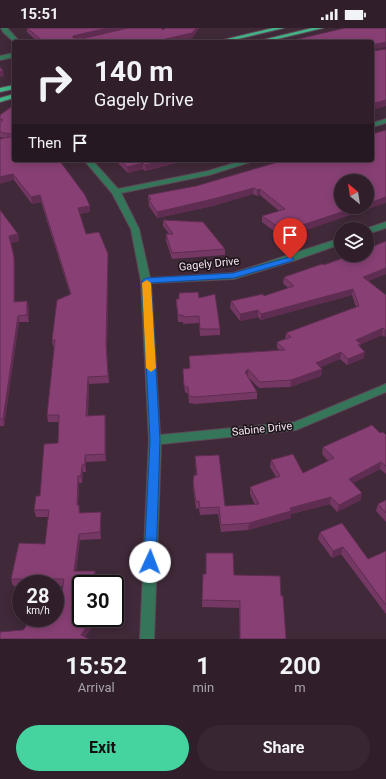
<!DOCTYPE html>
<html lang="en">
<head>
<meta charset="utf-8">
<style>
	:root { --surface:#301f2b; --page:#382733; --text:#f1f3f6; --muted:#a8a2a9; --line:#4b3d47; --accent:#45d49f }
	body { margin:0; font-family:Roboto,sans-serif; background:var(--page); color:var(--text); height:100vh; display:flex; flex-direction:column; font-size:15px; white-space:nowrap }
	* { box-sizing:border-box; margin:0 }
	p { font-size:13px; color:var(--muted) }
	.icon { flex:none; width:22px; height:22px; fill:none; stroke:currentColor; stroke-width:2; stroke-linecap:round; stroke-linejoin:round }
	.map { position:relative; height:611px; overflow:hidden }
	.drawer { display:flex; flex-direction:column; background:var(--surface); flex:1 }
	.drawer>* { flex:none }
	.top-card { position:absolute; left:12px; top:12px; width:362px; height:122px; border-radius:4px; box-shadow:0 2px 10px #0003,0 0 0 1px var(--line); background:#301f2b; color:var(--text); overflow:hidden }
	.needle { width:26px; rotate:330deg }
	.tools { position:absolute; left:334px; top:146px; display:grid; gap:8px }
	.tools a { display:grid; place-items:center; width:40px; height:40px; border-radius:50%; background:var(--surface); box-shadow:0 2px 10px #0003,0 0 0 1px var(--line); font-size:20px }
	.speed { position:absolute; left:12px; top:547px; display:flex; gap:8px; font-size:20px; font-weight:700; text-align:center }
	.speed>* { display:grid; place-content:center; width:52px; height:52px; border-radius:50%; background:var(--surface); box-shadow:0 2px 10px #0003,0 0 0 1px var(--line); line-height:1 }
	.speed small { font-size:10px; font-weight:400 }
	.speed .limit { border:2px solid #111; border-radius:6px; background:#fff; color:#111 }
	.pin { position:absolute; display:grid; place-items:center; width:34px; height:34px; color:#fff; margin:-41px -17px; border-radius:50% 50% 50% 0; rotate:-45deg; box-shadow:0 0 4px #0007 }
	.pin .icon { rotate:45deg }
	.me { position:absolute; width:44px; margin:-22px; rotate:2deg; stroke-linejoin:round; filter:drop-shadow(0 0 3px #0008) }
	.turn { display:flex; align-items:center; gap:14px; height:84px; padding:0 16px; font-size:18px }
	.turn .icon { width:52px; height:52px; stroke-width:2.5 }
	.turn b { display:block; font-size:28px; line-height:34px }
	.then { display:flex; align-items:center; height:38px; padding:0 16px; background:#0003; gap:8px; font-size:15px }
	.eta { display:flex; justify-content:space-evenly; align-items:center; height:68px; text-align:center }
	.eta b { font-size:24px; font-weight:700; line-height:28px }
	.action { display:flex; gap:8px; margin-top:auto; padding:8px 16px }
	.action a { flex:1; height:46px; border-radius:24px; background:var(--accent); color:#111; font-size:16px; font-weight:700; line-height:46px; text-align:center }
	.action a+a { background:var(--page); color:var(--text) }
	.status { display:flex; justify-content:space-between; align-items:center; height:28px; padding:0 20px; background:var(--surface); direction:ltr }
	.status svg { height:11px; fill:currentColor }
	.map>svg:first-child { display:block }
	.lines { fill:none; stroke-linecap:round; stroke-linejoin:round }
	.street-casing { stroke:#5d4756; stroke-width:2 }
	.primary-casing { stroke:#5d4756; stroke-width:2 }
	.street { fill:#35765b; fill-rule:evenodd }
	.primary { fill:#43b488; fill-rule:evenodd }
	.wall { fill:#753764; fill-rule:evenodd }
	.shaded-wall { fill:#5f2d51 }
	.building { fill:#884074; stroke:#5f2d51 }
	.route { fill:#1a73e8; stroke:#114b97 }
	.slow { fill:#f59e0b }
	.labels { text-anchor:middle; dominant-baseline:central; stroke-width:3.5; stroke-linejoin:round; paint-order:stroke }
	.street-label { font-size:11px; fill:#f4e4ee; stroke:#20161d }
</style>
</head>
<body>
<div class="status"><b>15:51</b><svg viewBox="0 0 49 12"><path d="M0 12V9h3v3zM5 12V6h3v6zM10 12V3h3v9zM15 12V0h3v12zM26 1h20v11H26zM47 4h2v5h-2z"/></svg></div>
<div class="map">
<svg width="386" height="611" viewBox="0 0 386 611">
	<rect width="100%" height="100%" fill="#402939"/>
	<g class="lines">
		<!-- street casing -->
		<g class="street-casing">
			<path id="street" d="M1,0H7L20,14H14L3,4Z
				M14,25V29L0,32V28Z
				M386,91V95L372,99V95Z
				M84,132H92L118,161L208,143L245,132H257L209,147L121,165L139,201L150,250L233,245L341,210V216L293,233L234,251L151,255L160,407L295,394L386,356V364L296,402L161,416L154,611H140L149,412L141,253L131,201L112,165Z
				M386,194V200L367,206V201H365Z"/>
		</g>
		<!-- primary casing -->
		<g class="primary-casing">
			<path id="primary" d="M273,0H284L225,14H214Z
				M312,0H323L265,14H254Z
				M14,57V61L0,64V60Z
				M14,66V70L0,74V70Z"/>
		</g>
		<!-- street -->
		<use href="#street" class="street"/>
		<!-- primary -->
		<use href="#primary" class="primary"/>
	</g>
	<!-- wall -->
	<path class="wall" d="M27,0H160L164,2L165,0H199L192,10L175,14H38L27,4ZM108,5L85,10H83L89,9Z
		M14,77V132L90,184L79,186L86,206L108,226V233L107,324L109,355L89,356L88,388L106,394V433L86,434V444H83L82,455H79L78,477H79L80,485L101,484V511L80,512L76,543H95L96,550L95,556H81V590L97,592L23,602L58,590L63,558H55V556H21V558H13L11,551L45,516L48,489H36L34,482L40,468L58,415L59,394H48L47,387L54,319H53L52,312L70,266L41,174L32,176L14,152L4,110L0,109V87Z
		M115,132H188L145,143L143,141L128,145Z
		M372,132L283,210L262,194V188L279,183L260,167L257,168L253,166L213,178L157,190L149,178L148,167Z
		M0,182L18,206L19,213L11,215L15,236V274L29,280V294H19L4,398H0Z
		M163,192L225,221V227L172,231L166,213V206H169L163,198Z
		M386,213V246L368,253L386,267V308L384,309L382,307L361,316L360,319L364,330L347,337L340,331L320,339L322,341L321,348L290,359L259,360L248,349L257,364V371L195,376L189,375L188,366L185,364L183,350V344L190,340L189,328L279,322L277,320V314L285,311L286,305L356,279L352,267L261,292L258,289L240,293L230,280L231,273L264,268L288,260L283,255L284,249L324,237Z
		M179,265L199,270L220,301V307L200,308L199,295L183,296V294H178L176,271H179Z
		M380,405L386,407V446L380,441L353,455L361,472L337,484L330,476L291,486V490L248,502L221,504L218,486L200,487L199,480L196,481L193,460V453L196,447L195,428L225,478L255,477L250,466V459L276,449L270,439L271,432L303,445L328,433L322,426L323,419Z
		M386,472V494L376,483L378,476Z
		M320,504L368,531L386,523V586L341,526L332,530L318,511Z
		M203,546L234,547L281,568L286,611H240L239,580L202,579Z"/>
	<!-- shaded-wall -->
	<path class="shaded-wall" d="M107,0H129L74,13L73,10V8Z
		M196,0H199L192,10L175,14H153Z
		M386,14V19L372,22V17Z
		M3,43L4,48L0,49V44Z
		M386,72V78L372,82V76Z
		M165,132H188L145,143V137Z
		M143,135V141L128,145L127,139Z
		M13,146L14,152L0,156V149Z
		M254,160L253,166L213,178L157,190V184Z
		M260,161V167L257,168V162Z
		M40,167L41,174L32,176L31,169Z
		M386,169V175L283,210L284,203L357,179H367V176Z
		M90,178V184L78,186V180Z
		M18,206L19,213L10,215L9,208Z
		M108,226V233L107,324L109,355L106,317Z
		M14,229L15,236V281L14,274Z
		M386,240V246L362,255L363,249Z
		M353,261L352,267L261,292V286Z
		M27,273L29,280V294L27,287Z
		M258,282V289L240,293V286Z
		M18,288L19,294L4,398L3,391Z
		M383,300L382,307L355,319L356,312Z
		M385,302H386V308L384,309Z
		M341,324L340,331L315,342L316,335Z
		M365,324L364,330L347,337L348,331Z
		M248,341V348L245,344Z
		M322,341L321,348L290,359L291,352Z
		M88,349L89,356L87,395L86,388Z
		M105,387L106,394V433L105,426Z
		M85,427L86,434V444L85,437Z
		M381,434L380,441L348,458L349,451Z
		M82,437L83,444L82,455L81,448Z
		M78,448L79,455L78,484L77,477Z
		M362,465L361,472L337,484L339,477Z
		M331,469L330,476L291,486V490L248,502L249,495L290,480Z
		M101,484V511L100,504Z
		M79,506L80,512L75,550L74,543Z
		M343,519L341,526L332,530L333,523Z
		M95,543L96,550L95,556H93Z
		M92,590H96L97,592L84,611L81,607Z"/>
	<!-- building -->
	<path class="building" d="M27,0H107L73,8V10H85L128,0H160L164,2L165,0H196L192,5L153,14H44Z
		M345,0H386V14L372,17V14H285Z
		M386,21V72L372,76V22L373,23Z
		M0,39L3,43L0,44Z
		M14,77V107L0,104V94L3,92L0,91V87Z
		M386,102V169L367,176V153H341V179H357L284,203L262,188L285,181L260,161L257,162L254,160L213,171L157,184L149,172L151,171L148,167L196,158L285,132H372V106Z
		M14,108V132H58L62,136L85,167L90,178L78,180L86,206L99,204L108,226L106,317L108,348L88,349L86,388L105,387V426L85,427V437H82L81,448H78L77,477H79V485L101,484L100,504L79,506L74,543H95L93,556H81V590H92L81,607L89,611H0V604L23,602L33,590H55V589L58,590L64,551H11L19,515L45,516L49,482H34L36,468H40L44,416L58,415L59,387H47L55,312H52L57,272L71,266L40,167L31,169L13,146L0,149V111Z
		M120,132H165L145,137L143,135L127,139Z
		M0,182L18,206L9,208L14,229V274L27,273V287L18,288L3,391H0Z
		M163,192L203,194L225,221L172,225L166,206H173Z
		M386,213V240L363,249L386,267V302H385L383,300L356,312L361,316L358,317L365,324L348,331L341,324L316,335L322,341L291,352L260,354L248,341L245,344L257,364L195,369L189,368L188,359L184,358L183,344V341L190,340L189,328L285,322L277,314L291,309L286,305L359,278L353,261L261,286L258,282L240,286L231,273L263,266L264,268L294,258L284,249L322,236L324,237L351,227H367V221Z
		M198,264L199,270L215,266L220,301H200L199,288L183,289V287H178L176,271H179V265Z
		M372,397L380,405L383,404L386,407V438L381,434L349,451L362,465L339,477L331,469L290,480L291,483L249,495L221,497L219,479L200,480L199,473L196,474L193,453L194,447H197L195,428L219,427L225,478L259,476L250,459L280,448L271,432L293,426L303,445L334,430L323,419Z
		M386,472V485L378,476Z
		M342,495L368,531L386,523V577L343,519L333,523L320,504Z
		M206,525H233L234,547L280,548L281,568H283L286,611H240V573L202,572L203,546H206Z"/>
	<!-- route -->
	<path class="route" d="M290,229L294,231L292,233L234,250L151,255L160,412L156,534L155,538L150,540L146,538L144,534L150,412L142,253L146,250L233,245Z"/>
	<!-- slow -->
	<path class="slow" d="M147,252L151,255L156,340L151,344L146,340L142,255Z"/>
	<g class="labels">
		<!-- street labels -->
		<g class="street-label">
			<text transform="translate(209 236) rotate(-6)">Gagely Drive</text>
			<text transform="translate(262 401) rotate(-6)">Sabine Drive</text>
		</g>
	</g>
</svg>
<div class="tools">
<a><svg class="needle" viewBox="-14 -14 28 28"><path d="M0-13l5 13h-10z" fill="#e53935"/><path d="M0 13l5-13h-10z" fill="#a8a2a9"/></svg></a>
<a><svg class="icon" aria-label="layers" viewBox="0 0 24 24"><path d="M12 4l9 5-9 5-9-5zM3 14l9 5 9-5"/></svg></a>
</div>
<div class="speed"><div>28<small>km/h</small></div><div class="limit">30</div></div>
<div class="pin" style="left:290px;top:231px;background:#d93025"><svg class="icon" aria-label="arrive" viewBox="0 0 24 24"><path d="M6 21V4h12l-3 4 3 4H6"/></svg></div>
<svg class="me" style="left:150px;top:534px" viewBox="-20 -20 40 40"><circle r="19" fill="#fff"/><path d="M0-13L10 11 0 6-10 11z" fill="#1a73e8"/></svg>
<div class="top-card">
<div class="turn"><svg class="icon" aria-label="right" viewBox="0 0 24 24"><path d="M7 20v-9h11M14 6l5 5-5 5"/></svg><div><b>140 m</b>Gagely Drive</div></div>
<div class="then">Then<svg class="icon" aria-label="arrive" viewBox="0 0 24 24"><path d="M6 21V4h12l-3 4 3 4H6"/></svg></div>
</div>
</div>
<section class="drawer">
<div class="eta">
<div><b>15:52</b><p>Arrival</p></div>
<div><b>1</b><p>min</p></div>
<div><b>200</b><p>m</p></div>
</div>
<div class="action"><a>Exit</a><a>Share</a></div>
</section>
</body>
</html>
